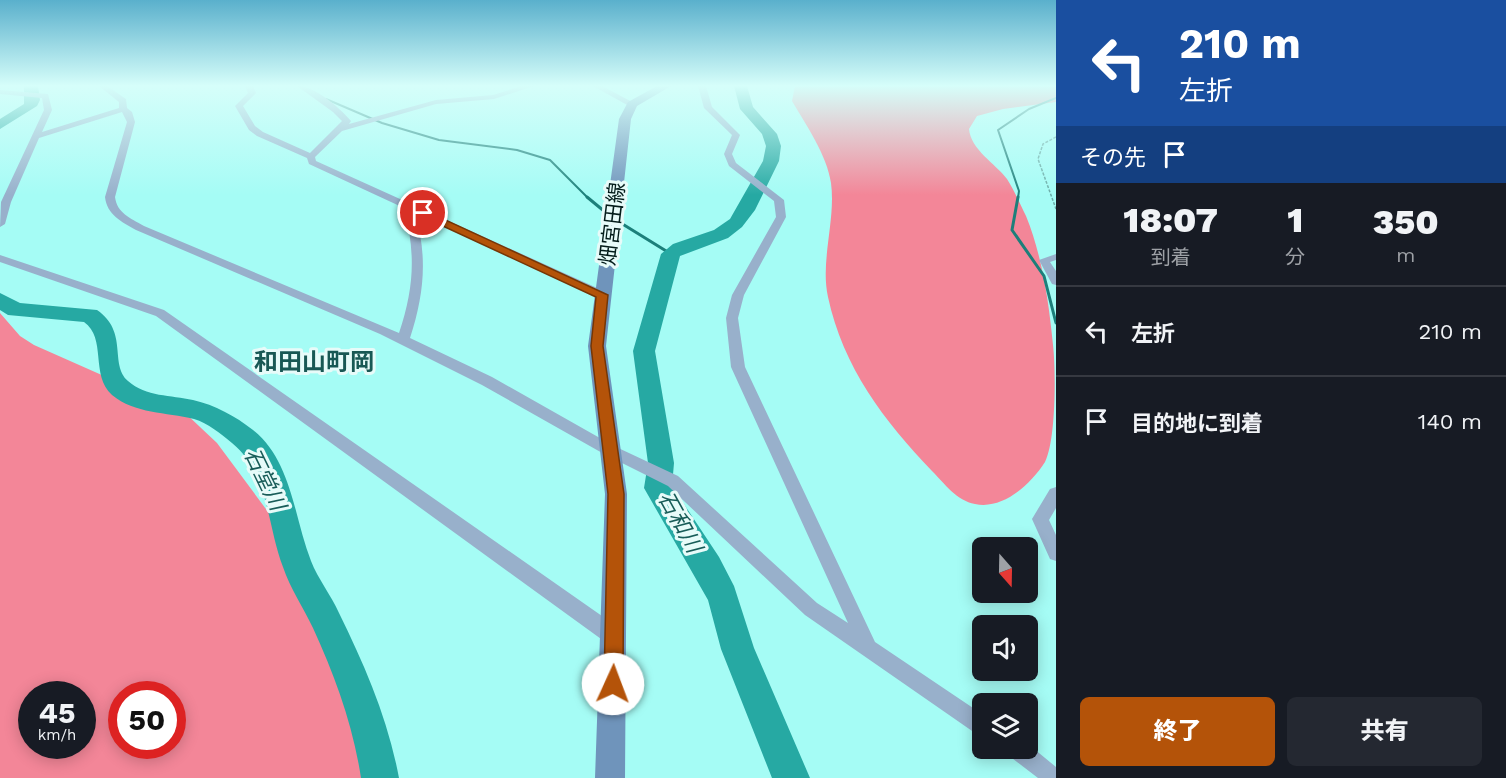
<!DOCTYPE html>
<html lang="ja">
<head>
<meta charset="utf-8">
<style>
	:root { --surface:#171b24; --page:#242831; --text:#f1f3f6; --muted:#9ea1a6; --line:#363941; --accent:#b45309 }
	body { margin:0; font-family:"Work Sans","Noto Sans JP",sans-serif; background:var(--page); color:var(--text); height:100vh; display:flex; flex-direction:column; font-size:22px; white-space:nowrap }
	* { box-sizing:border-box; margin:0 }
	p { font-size:20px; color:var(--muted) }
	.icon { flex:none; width:33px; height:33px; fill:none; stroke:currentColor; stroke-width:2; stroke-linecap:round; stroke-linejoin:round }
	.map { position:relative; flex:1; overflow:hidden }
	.drawer { display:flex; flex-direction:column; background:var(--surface); width:450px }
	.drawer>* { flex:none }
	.hud { background:#1a4fa0; color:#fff; overflow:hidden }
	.needle { width:39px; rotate:160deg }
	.tools { position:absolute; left:972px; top:537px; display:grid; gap:12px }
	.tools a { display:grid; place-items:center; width:66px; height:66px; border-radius:9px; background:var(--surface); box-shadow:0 3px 15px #0003; font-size:30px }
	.speed { position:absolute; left:18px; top:681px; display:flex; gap:12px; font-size:30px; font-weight:700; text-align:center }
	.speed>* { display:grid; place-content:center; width:78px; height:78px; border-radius:50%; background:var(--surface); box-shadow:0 3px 15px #0003; line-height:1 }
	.speed small { font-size:15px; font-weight:400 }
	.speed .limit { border:9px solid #d22; background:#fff; color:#111 }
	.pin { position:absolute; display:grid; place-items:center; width:51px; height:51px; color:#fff; margin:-26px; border:3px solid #fff; border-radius:50%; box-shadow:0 2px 6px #0007 }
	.me { position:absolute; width:66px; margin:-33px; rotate:2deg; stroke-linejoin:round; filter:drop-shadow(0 0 4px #0008) }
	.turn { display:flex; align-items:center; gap:21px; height:126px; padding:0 24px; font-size:27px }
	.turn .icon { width:78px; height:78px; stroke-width:2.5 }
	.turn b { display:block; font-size:42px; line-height:51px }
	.then { display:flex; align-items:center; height:57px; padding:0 24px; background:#0003; gap:12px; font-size:22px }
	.eta { display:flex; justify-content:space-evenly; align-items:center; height:102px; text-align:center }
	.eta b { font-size:36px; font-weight:800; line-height:42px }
	.primary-button { display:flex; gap:12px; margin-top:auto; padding:12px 24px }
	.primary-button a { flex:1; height:69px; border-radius:9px; background:var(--accent); color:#fff; font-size:24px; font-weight:800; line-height:69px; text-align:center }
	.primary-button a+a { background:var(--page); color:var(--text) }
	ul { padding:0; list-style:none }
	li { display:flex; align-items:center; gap:18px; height:90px; padding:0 24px; border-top:2px solid var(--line) }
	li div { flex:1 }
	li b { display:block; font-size:22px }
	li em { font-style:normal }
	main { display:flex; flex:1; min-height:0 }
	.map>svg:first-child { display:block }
	.forest { fill:#f38698; fill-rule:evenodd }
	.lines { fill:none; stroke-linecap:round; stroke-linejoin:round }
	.stream-far1 { stroke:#1c7f7a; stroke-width:2 }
	.stream { stroke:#1c7f7a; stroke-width:3 }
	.river { fill:#26a9a3; fill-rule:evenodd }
	.path { stroke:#6cada8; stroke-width:1.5; stroke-dasharray:3 1.5; stroke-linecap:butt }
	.minor { fill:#98b0cb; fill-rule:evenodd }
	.secondary { fill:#6f94bb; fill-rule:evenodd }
	.route { fill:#b45309; stroke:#753606; stroke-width:1.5 }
	.labels { text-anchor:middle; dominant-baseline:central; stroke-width:6; stroke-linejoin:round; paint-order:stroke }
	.street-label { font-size:21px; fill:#031c1a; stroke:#e7fbf9 }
	.water-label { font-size:22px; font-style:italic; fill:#185c58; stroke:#e7fbf9 }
	.quarter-label { font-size:24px; font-weight:bold; fill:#185854; stroke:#e7fbf9 }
</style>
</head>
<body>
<main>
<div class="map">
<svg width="1056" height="778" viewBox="0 0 1056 778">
	<rect width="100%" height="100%" fill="#a5fcf5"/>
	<!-- forest -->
	<path class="forest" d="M795,86H1056V102L1003,109L977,116L969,129C971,150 995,163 1007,179C1014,190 1020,204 1026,216C1042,255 1049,303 1053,345C1056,371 1056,440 1045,462C1030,485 1003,510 975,504C957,501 944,483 932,471C884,421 843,367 828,297C820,261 836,220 831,183C827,155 806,125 792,101Z
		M0,313L20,336L34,345L183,411L217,443L283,532L343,650L394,778H0ZM32,694H82V746H32ZM122,694H172V746H122Z"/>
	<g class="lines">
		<!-- stream-far1 -->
		<path class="stream-far1" d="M326,99L382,123L439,140L517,150L550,160L588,198
			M1018,198L1019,191L998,130L1029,109L1056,98"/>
		<!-- stream -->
		<path class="stream" d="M587,197L610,216
			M1018,197L1012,230L1044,276L1056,323
			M616,220L671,254"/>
		<!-- river -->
		<path class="river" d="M24,86H38L40,100L37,106L0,129V119L24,104Z
			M734,86H747L753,107L777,134L781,146L779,161L755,210L742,227L728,238L680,256L655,351L674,463L672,486L719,557L734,586L754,648L810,778H772L721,649L708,600L644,488L648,463L633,351L661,254L673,244L714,230L730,219L763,161L766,146L762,134L740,109Z
			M0,293L20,303L97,310C129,332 109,364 128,381C146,397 171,395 193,400C215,405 235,416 253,430C292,461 294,518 311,561C318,579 331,595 339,613C365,666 388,719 399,778H361C353,725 335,676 313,628C303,607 290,588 283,567C267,526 269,473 232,443C221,434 208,423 194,419C166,412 135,414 112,395C90,375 107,338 84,322L8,315L0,310Z"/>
		<!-- path -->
		<path class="path" d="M1056,137L1043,144L1038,159L1056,209"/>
		<!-- minor -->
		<path class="minor" d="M99,86H107L126,99L127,108L132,112L135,122L115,197C117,213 130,218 144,226L399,333C414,288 416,254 404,208L309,164L307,158L257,136L249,130L235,106L248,93L245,86H253L256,93L243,106L255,126L263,132L310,153L342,121L333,112L297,86C315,86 339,107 351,121L349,124L436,100L493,95L522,86H534L494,99L436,104L342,131L315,157L316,161L606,292L608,295L602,299L598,298L415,213C428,257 424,295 410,338L492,377L614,446L678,476L817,603L848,623L731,367L726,318L732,295L776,217L774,201L729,166L724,154L732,135L704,108L698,86H706L712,107L740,135L732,154L736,163L784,200L786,217L744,295L738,318L745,367L875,642L982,714V736L975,733L805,615L668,486L604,454L482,385L380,334L136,230C122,222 107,215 105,197L127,122L122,112L39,138L11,202L5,224L0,227L1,202L44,110L42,98L0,94V90L48,94L52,110L42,132L119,108V102Z
			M593,86H602L636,104L629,106Z
			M1056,254V260L1050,262L1056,271V285L1052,284L1039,260Z
			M0,255L164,310L622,630L624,637L622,644L615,646L608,644L156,316L0,262Z
			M1056,487V508L1049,520L1056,535V561L1050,559L1032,519L1050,489Z
			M1028,744L1056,767V778H1038L1008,755L1005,748H1028Z"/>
		<!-- secondary -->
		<path class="secondary" d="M657,86H671L637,106L631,119L606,346L627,494L625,778H595L605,494L588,346L619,119L628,102Z"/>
	</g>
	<!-- sky -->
	<linearGradient id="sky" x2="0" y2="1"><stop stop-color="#5ab0cc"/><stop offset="0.44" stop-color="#d6fefa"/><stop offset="1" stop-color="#d6fefa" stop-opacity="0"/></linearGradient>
	<rect width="1056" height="195" fill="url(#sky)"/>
	<!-- route -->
	<path class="route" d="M419,211H426L608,295L603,346L624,494L623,684L620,691L613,694L606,691L604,684L608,494L591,346L596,297L419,215Z"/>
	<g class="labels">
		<!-- street labels -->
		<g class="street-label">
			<text transform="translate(612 224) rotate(-83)">畑宮田線</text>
		</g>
		<!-- water labels -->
		<g class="water-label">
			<text transform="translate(265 479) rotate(64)">石堂川</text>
			<text transform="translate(680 522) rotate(61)">石和川</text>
		</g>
		<!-- quarter labels -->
		<g class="quarter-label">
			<text x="314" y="362">和田山町岡</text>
		</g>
	</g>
</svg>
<div class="tools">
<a><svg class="needle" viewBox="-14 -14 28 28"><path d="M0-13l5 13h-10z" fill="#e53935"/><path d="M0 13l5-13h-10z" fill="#9ea1a6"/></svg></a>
<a><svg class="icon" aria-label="sound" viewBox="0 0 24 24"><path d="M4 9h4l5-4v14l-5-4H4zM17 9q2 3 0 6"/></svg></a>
<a><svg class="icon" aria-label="layers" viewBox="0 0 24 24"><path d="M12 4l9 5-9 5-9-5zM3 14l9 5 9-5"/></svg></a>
</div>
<div class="speed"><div>45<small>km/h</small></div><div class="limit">50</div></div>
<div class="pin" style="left:423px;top:213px;background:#d93025"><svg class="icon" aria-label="arrive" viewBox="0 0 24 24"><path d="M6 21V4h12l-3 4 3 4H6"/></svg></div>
<svg class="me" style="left:613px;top:684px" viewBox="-20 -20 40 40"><circle r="19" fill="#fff"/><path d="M0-13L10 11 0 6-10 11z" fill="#b45309"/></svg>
</div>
<section class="drawer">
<div class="hud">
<div class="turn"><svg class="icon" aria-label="left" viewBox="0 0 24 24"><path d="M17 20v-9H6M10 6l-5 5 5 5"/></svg><div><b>210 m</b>左折</div></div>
<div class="then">その先<svg class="icon" aria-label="arrive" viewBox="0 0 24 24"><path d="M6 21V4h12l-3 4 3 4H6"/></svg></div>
</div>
<div class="eta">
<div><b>18:07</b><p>到着</p></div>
<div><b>1</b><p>分</p></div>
<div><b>350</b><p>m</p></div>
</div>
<ul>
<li><svg class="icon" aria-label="left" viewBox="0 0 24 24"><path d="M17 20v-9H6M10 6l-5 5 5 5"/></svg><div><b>左折</b></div><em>210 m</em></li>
<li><svg class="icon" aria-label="arrive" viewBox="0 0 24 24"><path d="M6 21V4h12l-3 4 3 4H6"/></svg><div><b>目的地に到着</b></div><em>140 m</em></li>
</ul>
<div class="primary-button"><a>終了</a><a>共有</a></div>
</section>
</main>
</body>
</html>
